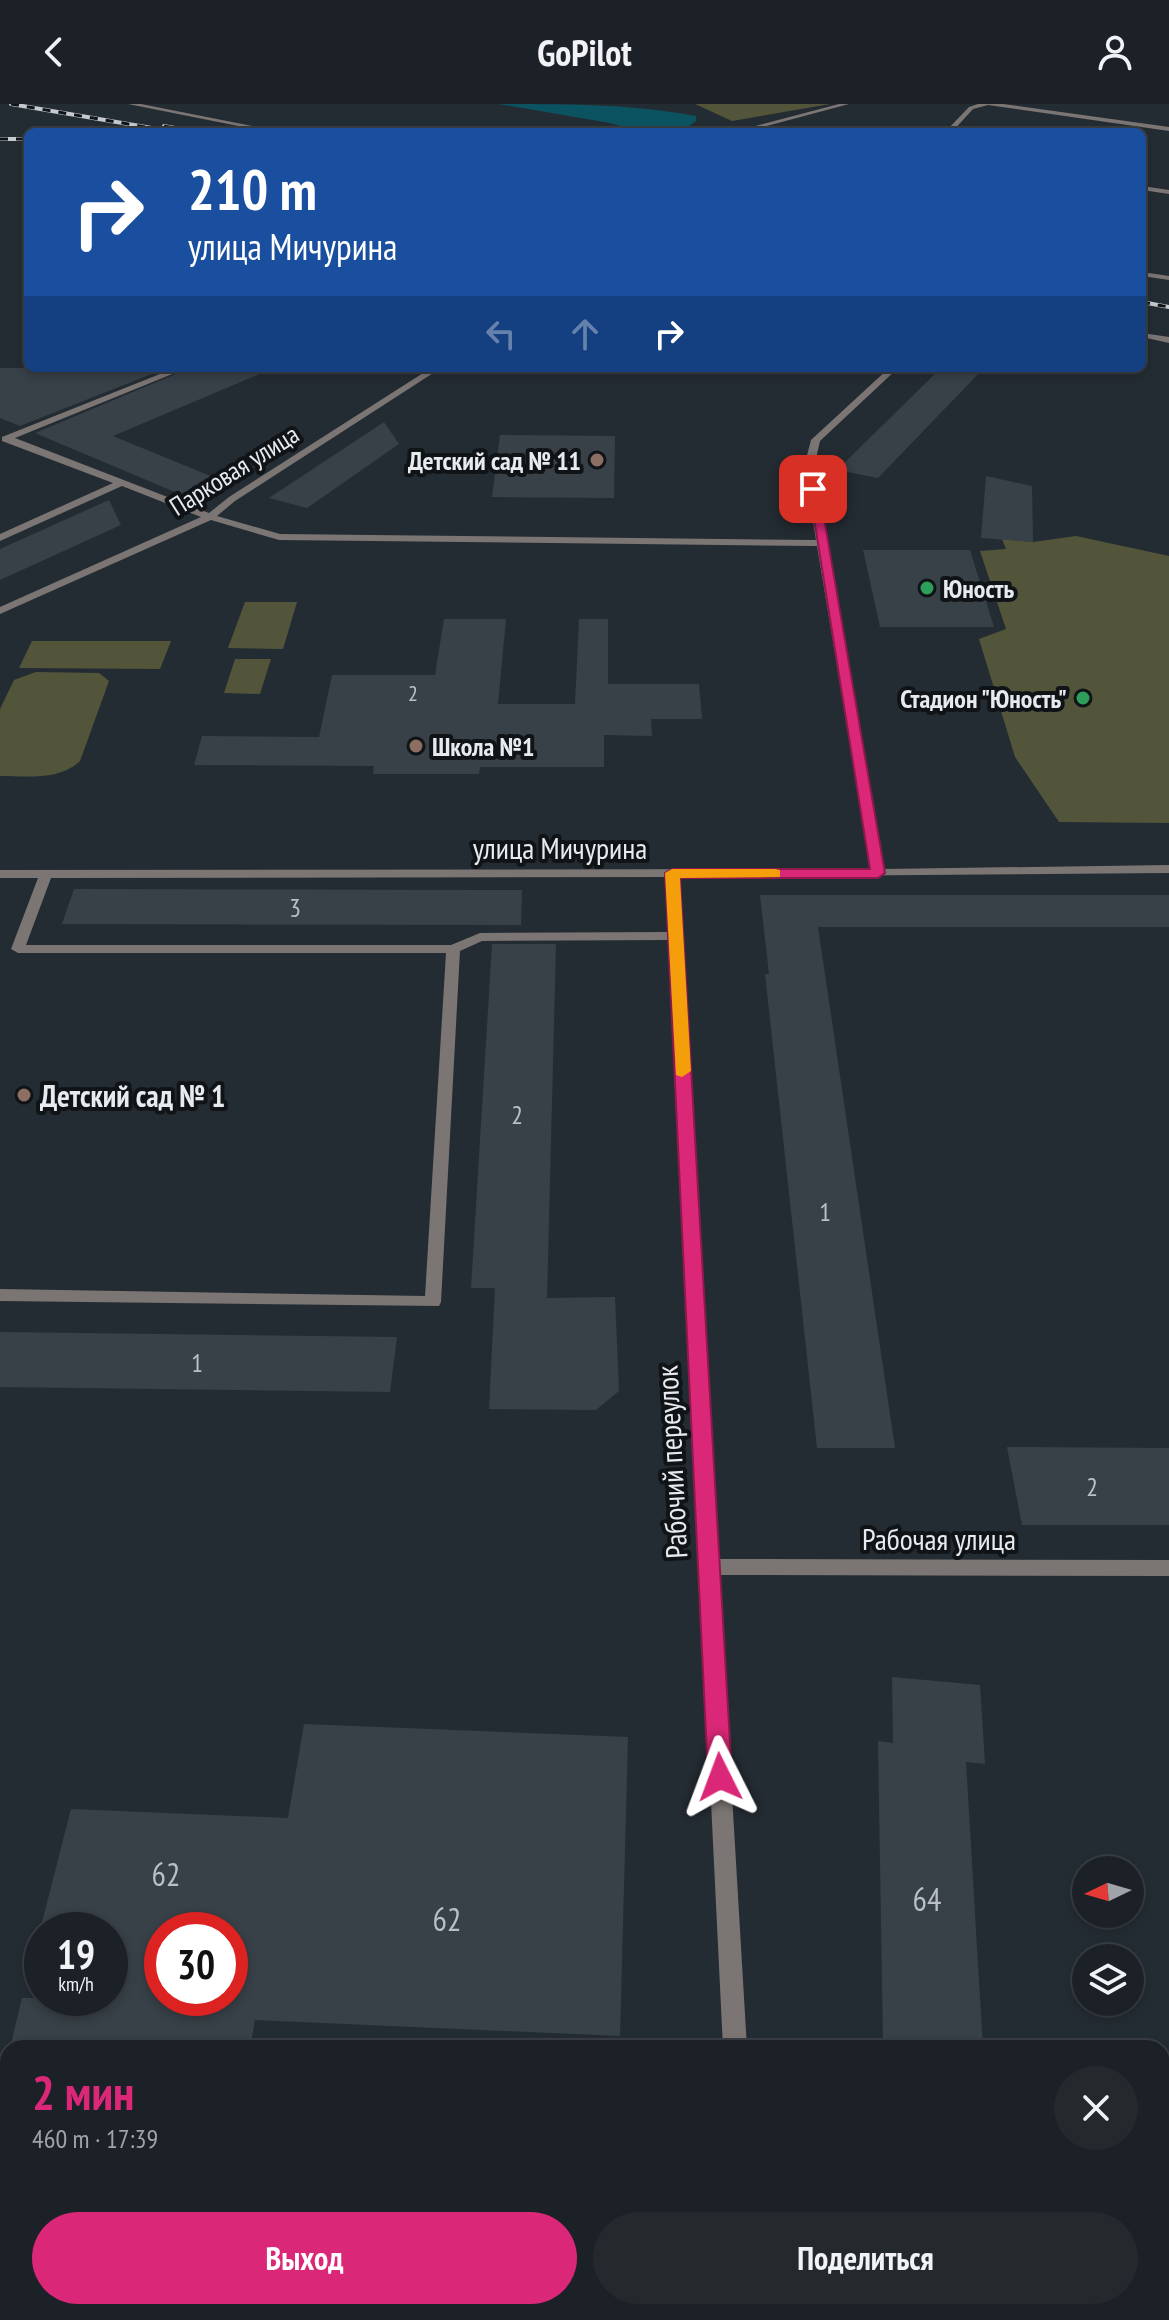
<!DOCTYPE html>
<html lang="ru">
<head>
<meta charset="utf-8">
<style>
	:root { --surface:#1b2126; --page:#24292e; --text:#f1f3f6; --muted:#a0a3a7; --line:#393e43; --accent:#db2777 }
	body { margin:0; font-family:"PT Sans Narrow",sans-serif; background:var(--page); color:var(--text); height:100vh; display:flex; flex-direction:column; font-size:30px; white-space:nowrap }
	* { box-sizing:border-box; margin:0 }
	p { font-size:26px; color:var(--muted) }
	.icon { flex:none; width:44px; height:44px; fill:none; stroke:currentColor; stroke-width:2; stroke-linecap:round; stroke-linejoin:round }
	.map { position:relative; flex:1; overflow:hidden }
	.panel { position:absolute; left:0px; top:1936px; width:1170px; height:280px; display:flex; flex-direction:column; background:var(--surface); border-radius:24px 24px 0 0; box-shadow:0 4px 12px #0003,0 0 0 2px var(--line) }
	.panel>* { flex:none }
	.top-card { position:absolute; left:24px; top:24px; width:1122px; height:244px; border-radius:12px; box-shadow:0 4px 12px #0003,0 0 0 2px var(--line); background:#1a4fa0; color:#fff; overflow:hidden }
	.needle { width:52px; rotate:265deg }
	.controls { position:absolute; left:1072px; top:1752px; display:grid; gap:16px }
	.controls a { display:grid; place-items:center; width:72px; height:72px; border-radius:50%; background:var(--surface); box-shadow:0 4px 12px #0003,0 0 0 2px var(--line); font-size:40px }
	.speed { position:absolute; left:24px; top:1808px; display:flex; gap:16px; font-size:40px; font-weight:700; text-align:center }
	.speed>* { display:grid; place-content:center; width:104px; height:104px; border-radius:50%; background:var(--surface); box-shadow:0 4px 12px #0003,0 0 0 2px var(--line); line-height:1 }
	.speed small { font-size:20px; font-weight:400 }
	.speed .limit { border:12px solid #d22; background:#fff; color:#111 }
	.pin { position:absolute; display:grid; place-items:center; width:68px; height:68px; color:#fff; margin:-34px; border-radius:16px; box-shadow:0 4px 12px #0006 }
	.me { position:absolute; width:88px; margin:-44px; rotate:357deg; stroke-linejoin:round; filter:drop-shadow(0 0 6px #0008) }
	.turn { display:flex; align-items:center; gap:28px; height:168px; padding:0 32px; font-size:36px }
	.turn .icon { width:104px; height:104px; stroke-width:2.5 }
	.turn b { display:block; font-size:56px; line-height:68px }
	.lanes { display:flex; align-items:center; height:76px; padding:0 32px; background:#0003; justify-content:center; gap:40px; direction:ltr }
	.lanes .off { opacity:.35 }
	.round { display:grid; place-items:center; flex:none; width:84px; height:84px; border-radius:42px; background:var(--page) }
	.head { display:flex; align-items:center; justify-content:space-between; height:136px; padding:0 32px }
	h1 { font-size:48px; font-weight:700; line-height:60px; color:var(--accent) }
	.action { display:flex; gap:16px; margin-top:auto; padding:16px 32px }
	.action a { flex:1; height:92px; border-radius:48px; background:var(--accent); color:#fff; font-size:32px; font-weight:700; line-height:92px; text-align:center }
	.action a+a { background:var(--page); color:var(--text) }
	header { display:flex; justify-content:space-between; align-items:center; height:104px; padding:0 32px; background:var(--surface); font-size:36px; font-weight:700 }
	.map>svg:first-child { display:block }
	.green { fill:#53553a }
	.water { fill:#0c5362 }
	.building { fill:#384148; fill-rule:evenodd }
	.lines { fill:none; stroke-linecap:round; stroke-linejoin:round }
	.minor { fill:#7b7573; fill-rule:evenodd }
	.tertiary { fill:#7b7573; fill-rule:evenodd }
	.rail-casing { stroke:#c4cacf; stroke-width:4 }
	.rail { stroke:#101417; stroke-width:3; stroke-dasharray:8; stroke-linecap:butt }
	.route { fill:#db2777; stroke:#8e194d; stroke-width:2 }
	.slow { fill:#f59e0b }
	.education-dot { fill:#8d6e63; stroke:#101417; stroke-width:3 }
	.leisure-dot { fill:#2e9e5b; stroke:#101417; stroke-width:3 }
	.labels { text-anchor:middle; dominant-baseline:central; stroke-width:8; stroke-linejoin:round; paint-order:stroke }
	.far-number-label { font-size:22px; fill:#bac0c6 }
	.far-poi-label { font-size:26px; font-weight:bold; fill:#e6ebf0; stroke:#101417; text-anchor:end }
	.far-street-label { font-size:26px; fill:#e6ebf0; stroke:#101417 }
	.number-label { font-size:26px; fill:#bac0c6 }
	.street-label { font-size:30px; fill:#e6ebf0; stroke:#101417 }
	.poi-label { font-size:30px; font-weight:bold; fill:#e6ebf0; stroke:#101417; text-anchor:start }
	.near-number-label { font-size:32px; fill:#bac0c6 }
</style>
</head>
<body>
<header><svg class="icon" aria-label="back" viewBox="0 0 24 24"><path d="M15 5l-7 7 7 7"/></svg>GoPilot<svg class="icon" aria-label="person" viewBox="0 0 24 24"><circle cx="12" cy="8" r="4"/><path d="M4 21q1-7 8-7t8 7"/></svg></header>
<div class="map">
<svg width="1169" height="2216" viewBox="0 0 1169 2216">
	<rect width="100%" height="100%" fill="#242c33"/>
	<!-- green -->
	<path class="green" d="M695,0H830L732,17Z
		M1076,432L1169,452V719L1059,718L1015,653L979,535L1006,525L980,447L1006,445L1002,435L1033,438Z
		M245,498H297L283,545L228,544Z
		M32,537H171L160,565L19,564Z
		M235,555H271L260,590L224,589Z
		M36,568L99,569L109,577L80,657C59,677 27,672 0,672V605L14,576Z"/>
	<!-- water -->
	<path class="water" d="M499,0C564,0 633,0 696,12V17L681,28H640L610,19Z"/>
	<!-- building -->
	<path class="building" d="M0,264H167L20,322L0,314Z
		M190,264H274L113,332L225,378L189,394L35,329Z
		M941,264H984L878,374L837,366Z
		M384,318L399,340L307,404L269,394Z
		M500,331L615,332L614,394L492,393Z
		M986,372L1032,382L1033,438L981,434Z
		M109,396L121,421L0,476V445Z
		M863,446H970L994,523H880Z
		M444,515H506L498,600H575L579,515H608V580H699L702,615H651L652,632L604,631V663H480L479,670H373L374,662L194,661L202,632L319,633L332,571H435Z
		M74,785L522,786L521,821L62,820Z
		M760,791H1169V823H818L895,1344H817L765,870H769Z
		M492,840H556L547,1194L615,1193L619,1287L596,1306L489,1305L495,1184H471Z
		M0,1228L397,1233L390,1288L0,1283Z
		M1007,1343L1169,1344V1421H1022Z
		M892,1573L980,1581L985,1660L966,1658L983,1944L883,1939L878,1637L893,1639Z
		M304,1620L628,1633L620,1932L255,1916L250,1944H10L22,1894H110V1826H40L71,1705L288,1714ZM162,1826H230V1894H162Z"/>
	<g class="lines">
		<!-- minor -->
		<path class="minor" d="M839,0H849L744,28H733Z
			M978,0H1003L1169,23V27L988,1L973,5L952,28H945L969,3Z
			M1142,82L1169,86V90L1142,86Z
			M1142,229L1169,233V239L1142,233Z
			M175,264H187L15,334L209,409L229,393L431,264H441L235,397L217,412L280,430L816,436L804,363L811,336L889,264H898L820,337L814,363L884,765L1169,761V769L679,773L718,1455L1169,1456V1472L719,1471L747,1944H723L669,836L482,837L460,847L441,1198L439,1202L0,1197V1185L425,1192L446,849H18L11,845L38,774H0V766L871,765L817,442L279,436L211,416L0,510V503L201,413L122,382L0,437V430L113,379L2,337V333ZM666,773L668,828L480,829L451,841H26L51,774Z
			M734,2208H760V2216H734Z"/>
		<!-- tertiary -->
		<path class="tertiary" d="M128,0H141L282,28H269Z
			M1142,168L1169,172V176L1142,172Z
			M0,2156L8,2157V2183L0,2182Z
			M297,2208H384L387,2216H300Z"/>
		<!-- rail casing -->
		<g class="rail-casing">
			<path id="rail" d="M11,0L175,28
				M164,22L196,28
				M0,35H28
				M1142,198L1169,203"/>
		</g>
		<!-- rail -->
		<use href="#rail" class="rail"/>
	</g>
	<!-- route -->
	<path class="route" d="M809,383L819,385L885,769L878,774H680L732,1673L729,1681L720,1684L712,1681L708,1673L665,769L672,765H870Z"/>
	<!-- slow -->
	<path class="slow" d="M775,765L780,766V773L680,774L691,967L682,973L676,971L665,769L672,765Z"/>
	<!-- markers -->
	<g class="education-dot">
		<circle cx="597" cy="356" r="8"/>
		<circle cx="416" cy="642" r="8"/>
		<circle cx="24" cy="991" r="8"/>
	</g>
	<g class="leisure-dot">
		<circle cx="927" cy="484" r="8"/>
		<circle cx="1083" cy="594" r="8"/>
	</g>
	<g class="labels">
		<!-- far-number labels -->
		<g class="far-number-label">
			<text x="413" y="589">2</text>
		</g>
		<!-- far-poi labels -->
		<g class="far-poi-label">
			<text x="581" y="356">Детский сад № 11</text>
			<text x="943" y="484" text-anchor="start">Юность</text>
			<text x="1067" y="594">Стадион "Юность"</text>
			<text x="432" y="642" text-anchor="start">Школа №1</text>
		</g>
		<!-- far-street labels -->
		<g class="far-street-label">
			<text transform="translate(234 366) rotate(-32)">Парковая улица</text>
		</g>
		<!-- number labels -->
		<g class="number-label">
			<text x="295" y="803">3</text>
			<text x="517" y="1010">2</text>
			<text x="825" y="1107">1</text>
			<text x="197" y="1258">1</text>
			<text x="1092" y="1382">2</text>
		</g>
		<!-- street labels -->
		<g class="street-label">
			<text x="560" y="743">улица Мичурина</text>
			<text transform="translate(671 1358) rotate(-93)">Рабочий переулок</text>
			<text x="939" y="1434">Рабочая улица</text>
		</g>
		<!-- poi labels -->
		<g class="poi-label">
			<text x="40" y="991">Детский сад № 1</text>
		</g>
		<!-- near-number labels -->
		<g class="near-number-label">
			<text x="166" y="1770">62</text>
			<text x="927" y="1795">64</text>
			<text x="447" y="1815">62</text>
		</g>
	</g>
</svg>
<div class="controls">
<a><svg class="needle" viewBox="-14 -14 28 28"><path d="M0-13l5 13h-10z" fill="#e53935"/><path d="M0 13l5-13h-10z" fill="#a0a3a7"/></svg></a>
<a><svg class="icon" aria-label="layers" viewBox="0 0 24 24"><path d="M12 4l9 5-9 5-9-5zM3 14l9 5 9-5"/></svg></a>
</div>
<div class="speed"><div>19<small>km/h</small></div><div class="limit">30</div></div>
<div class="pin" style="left:813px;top:385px;background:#d93025"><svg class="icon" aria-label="arrive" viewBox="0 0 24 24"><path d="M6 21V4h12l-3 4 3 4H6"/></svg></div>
<svg class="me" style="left:720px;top:1673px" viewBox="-20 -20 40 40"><path d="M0-17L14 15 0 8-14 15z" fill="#db2777" stroke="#fff" stroke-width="4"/></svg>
<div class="top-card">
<div class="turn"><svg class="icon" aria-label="right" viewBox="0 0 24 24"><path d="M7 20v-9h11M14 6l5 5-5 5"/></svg><div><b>210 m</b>улица Мичурина</div></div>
<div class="lanes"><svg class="icon off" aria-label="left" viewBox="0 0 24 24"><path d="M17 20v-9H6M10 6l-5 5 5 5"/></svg><svg class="icon off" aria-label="ahead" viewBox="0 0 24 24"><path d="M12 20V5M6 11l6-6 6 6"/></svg><svg class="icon" aria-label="right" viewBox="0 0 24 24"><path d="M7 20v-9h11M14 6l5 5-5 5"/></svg></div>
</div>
<section class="panel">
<div class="head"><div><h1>2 мин</h1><p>460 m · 17:39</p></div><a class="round"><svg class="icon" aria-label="close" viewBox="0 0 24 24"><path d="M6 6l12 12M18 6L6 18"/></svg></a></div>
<div class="action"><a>Выход</a><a>Поделиться</a></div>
</section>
</div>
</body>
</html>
